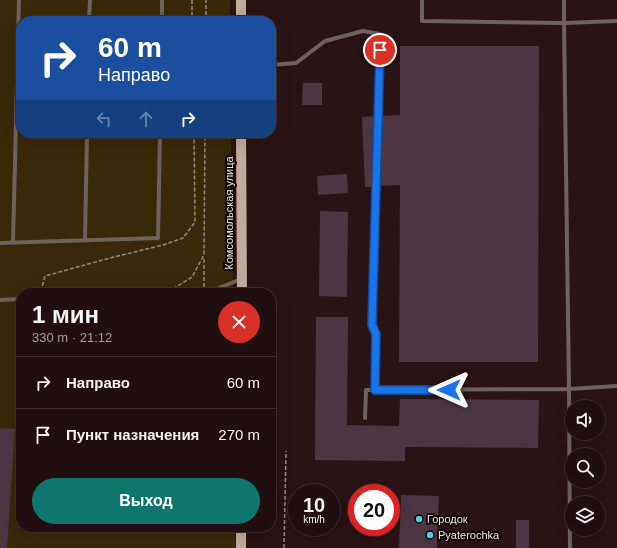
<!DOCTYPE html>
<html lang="ru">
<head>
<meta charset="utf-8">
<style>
	:root { --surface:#200e10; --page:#2d1c1e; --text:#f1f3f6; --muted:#a29c9f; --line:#3d2e30; --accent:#0f766e }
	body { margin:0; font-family:Helvetica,sans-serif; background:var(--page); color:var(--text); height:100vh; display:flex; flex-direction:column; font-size:15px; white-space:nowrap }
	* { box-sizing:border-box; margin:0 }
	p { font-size:13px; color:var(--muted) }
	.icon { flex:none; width:22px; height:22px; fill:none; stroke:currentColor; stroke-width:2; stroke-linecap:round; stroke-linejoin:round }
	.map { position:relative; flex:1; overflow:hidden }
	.drawer { position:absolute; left:16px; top:288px; width:260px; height:244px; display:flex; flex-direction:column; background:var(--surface); border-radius:16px; box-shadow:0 4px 16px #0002,0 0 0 1px var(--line) }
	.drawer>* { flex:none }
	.top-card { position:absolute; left:16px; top:16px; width:260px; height:122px; border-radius:16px; box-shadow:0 4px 16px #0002,0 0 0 1px var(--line); background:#1a4fa0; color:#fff; overflow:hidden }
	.tools { position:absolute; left:565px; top:400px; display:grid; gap:8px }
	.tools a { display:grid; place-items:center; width:40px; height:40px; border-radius:50%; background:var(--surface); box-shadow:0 4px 16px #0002,0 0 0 1px var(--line); font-size:20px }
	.speed { position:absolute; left:288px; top:484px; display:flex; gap:8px; font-size:20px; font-weight:700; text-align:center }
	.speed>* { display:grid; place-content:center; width:52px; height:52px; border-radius:50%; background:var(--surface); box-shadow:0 4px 16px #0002,0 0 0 1px var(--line); line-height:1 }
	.speed small { font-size:10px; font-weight:400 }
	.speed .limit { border:6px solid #d22; background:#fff; color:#111 }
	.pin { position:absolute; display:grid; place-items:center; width:34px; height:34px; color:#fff; margin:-17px; border:2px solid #fff; border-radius:50%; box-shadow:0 1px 4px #0007 }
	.me { position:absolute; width:44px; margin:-22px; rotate:270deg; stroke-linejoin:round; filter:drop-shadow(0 0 3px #0008) }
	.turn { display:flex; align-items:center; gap:14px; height:84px; padding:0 16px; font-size:18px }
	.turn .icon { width:52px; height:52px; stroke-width:2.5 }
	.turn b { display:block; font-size:28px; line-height:34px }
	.lanes { display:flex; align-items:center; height:38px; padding:0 16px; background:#0003; justify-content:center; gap:20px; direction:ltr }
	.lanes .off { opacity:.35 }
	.round { display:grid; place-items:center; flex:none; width:42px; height:42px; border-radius:21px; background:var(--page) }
	.head { display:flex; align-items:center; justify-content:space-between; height:68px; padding:0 16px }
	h1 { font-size:24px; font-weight:800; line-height:30px }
	.action { display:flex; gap:8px; margin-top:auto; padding:8px 16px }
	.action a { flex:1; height:46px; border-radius:24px; background:var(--accent); color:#fff; font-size:16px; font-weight:800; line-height:46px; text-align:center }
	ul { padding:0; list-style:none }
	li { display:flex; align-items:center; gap:12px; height:52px; padding:0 16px; border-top:1px solid var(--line) }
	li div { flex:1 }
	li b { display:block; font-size:15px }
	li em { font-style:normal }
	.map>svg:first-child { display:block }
	.green { fill:#372909 }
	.building { fill:#4d3644 }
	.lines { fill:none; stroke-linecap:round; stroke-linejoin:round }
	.path { stroke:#988586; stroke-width:1.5; stroke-dasharray:4 2; stroke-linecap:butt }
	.lane { stroke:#6d625c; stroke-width:4 }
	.primary { stroke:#c1aa9d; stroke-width:10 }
	.route-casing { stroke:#114b97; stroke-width:10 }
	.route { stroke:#1a73e8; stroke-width:7 }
	.poi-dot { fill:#52ccd6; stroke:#0c0404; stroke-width:1.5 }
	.labels { text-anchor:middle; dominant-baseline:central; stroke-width:4; stroke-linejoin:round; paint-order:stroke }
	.street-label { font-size:11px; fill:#f5e4e4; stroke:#0c0404 }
	.poi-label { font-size:11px; fill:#f5e4e4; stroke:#0c0404; text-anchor:start }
</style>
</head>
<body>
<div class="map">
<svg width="617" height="548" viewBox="0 0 617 548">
	<rect width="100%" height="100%" fill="#2a1315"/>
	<!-- green -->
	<path class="green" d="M0,0H230V21H21V133H231L233,293H21V527H235V548H0Z"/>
	<!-- building -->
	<path class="building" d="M400,46H539L538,362H399L400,185L379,186L381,116L400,115Z
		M303,83H322V105H302Z
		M374,116L372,187H365L362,117Z
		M347,174L348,193L318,195L317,176Z
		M320,211L348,212L347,297L319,296Z
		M316,317H348L347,425L399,426L400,399L539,400L538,448L405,447V461L315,460Z
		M0,428L15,429L7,548H0Z
		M401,495L439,496L437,548H399Z
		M516,520H529V548H516Z"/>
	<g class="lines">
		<!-- path -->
		<path class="path" d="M192,0V21
			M206,21V0
			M204,287V257
			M51,293L42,287L45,276L110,258L163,245L183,238L195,222L194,133
			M102,293L168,292L192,277L204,255L205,133
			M284,548L286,451"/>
		<!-- lane -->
		<path class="lane" d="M422,0V21L564,23L617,21
			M564,0V23L569,389L617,386
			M89,21L90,0
			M162,21V0
			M271,65L296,63L325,41L363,31L380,34L371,325L376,334L375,390
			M85,240L87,133
			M13,242L19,0
			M0,243L158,238L160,133
			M207,293L241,279
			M0,300L21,299
			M365,418L366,390L569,389L570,548"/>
		<!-- primary -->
		<path class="primary" d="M241,21V0
			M241,133L242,293
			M241,527V548"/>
	</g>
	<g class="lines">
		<!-- route casing -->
		<g class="route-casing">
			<path id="route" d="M380,50L372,325L376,334L375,390H449"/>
		</g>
		<!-- route -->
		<use href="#route" class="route"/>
	</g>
	<!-- markers -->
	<g class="poi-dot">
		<circle cx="419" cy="519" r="4"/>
		<circle cx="430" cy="535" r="4"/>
	</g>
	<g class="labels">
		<!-- street labels -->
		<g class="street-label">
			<text transform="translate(229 213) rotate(-90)">Комсомольская улица</text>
		</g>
		<!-- poi labels -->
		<g class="poi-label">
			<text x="427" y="519">Городок</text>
			<text x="438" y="535">Pyaterochka</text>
		</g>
	</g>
</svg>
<div class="tools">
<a><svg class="icon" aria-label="sound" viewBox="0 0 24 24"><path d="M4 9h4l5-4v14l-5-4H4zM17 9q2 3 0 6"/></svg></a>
<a><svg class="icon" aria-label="search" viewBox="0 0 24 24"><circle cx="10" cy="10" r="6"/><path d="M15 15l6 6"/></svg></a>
<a><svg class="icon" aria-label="layers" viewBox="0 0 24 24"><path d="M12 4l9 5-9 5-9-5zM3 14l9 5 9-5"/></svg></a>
</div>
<div class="speed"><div>10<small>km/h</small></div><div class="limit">20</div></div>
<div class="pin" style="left:380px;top:50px;background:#d93025"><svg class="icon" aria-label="arrive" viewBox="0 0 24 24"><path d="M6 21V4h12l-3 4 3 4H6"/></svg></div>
<svg class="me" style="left:449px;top:390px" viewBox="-20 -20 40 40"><path d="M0-17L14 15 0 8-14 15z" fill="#1a73e8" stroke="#fff" stroke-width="4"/></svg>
<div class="top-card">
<div class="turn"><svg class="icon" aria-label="right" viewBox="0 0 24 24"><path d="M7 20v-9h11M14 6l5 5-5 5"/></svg><div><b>60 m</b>Направо</div></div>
<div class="lanes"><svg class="icon off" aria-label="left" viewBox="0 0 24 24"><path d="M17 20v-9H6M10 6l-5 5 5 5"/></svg><svg class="icon off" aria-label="ahead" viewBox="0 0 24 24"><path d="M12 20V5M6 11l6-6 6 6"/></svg><svg class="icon" aria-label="right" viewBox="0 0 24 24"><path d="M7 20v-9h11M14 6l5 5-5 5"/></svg></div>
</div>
<section class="drawer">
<div class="head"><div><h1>1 мин</h1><p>330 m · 21:12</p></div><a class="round" style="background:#d93025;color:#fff"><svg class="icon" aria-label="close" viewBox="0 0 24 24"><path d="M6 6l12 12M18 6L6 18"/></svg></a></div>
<ul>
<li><svg class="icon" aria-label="right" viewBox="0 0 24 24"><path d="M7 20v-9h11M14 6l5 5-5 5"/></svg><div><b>Направо</b></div><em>60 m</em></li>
<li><svg class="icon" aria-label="arrive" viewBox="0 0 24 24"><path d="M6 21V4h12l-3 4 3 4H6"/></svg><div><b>Пункт назначения</b></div><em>270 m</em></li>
</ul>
<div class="action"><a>Выход</a></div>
</section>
</div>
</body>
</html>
